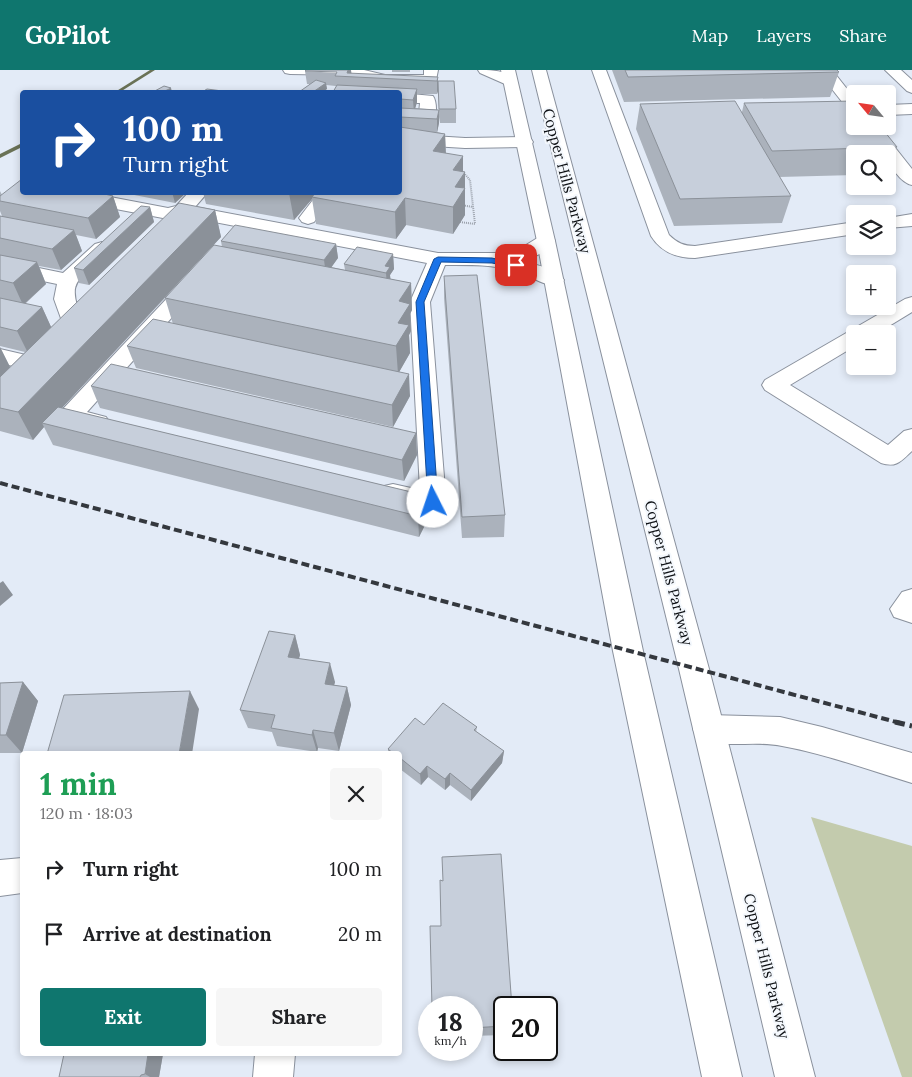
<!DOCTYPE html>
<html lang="en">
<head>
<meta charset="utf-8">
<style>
	:root { --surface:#fff; --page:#f6f6f6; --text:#202124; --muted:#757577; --accent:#0f766e }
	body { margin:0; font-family:Lora,serif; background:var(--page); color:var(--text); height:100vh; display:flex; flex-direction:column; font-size:19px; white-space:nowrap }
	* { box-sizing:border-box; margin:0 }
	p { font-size:16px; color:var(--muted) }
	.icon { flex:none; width:28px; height:28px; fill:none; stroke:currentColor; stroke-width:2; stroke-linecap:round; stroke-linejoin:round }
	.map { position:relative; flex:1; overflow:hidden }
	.panel { position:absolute; left:20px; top:681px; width:382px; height:305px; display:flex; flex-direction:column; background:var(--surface); border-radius:5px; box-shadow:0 2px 8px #0003 }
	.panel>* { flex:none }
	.top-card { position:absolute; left:20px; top:20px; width:382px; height:105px; border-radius:5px; box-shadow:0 2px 8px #0003; background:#1a4fa0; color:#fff; overflow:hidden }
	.needle { width:32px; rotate:299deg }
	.controls { position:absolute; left:846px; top:15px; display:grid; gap:10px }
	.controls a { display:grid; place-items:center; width:50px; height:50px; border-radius:5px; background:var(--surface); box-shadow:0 2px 8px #0003; font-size:25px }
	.speed { position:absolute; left:418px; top:926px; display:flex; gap:10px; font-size:25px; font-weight:700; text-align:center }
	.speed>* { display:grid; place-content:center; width:65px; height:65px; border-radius:50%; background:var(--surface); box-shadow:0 2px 8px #0003; line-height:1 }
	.speed small { font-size:12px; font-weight:400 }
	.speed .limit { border:2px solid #111; border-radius:8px; background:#fff; color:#111 }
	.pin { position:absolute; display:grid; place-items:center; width:42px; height:42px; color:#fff; margin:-21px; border-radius:10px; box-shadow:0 2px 8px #0006 }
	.me { position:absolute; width:55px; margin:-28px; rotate:356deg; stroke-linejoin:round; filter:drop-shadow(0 0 4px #0008) }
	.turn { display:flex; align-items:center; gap:18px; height:105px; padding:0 20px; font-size:22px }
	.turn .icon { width:65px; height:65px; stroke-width:2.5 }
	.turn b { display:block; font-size:35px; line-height:42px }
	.round { display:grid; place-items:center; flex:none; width:52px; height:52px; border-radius:5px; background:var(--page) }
	.overview { display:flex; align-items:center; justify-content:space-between; height:85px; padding:0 20px }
	h1 { font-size:30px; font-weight:700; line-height:38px; color:#1e9e55 }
	.primary-button { display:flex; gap:10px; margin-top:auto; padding:10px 20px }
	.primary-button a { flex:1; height:58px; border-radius:5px; background:var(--accent); color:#fff; font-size:20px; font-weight:700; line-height:58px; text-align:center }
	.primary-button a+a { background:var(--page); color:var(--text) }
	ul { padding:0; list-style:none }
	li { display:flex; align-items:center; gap:15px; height:65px; padding:0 20px }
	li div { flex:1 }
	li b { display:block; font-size:19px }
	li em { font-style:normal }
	header { display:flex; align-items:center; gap:30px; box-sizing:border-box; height:70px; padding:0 25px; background:var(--accent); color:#fff }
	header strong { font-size:24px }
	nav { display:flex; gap:28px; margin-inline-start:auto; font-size:18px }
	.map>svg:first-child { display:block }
	.green { fill:#c3cbad }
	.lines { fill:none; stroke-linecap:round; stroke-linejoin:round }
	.stream { fill:#6a7256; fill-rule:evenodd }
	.minor-casing { stroke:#8a919d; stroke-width:2 }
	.major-casing { stroke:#8a919d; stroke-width:2 }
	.path { stroke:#9ba1ab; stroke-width:2; stroke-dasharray:1 1; stroke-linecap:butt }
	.minor { fill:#fff; fill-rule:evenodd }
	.major { fill:#fff; fill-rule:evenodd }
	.rail-far1 { stroke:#34383e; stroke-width:4; stroke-dasharray:8 4; stroke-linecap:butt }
	.rail { stroke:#34383e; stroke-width:5; stroke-dasharray:10 5; stroke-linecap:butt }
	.wall { fill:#abb2bc }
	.shaded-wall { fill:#8b9199 }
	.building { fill:#c7cfdb; stroke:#8b9199 }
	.route { fill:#1a73e8; stroke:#114b97 }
	.labels { text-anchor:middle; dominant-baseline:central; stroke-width:4; stroke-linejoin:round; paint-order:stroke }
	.street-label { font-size:15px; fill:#0e1115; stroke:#f4f8fd }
</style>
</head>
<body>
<header>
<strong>GoPilot</strong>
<nav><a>Map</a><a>Layers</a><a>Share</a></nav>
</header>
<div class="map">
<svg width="912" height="1007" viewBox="0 0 912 1007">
	<rect width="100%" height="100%" fill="#e3ebf7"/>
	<!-- green -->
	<path class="green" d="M811,747L912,776V1007H902Z"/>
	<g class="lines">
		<!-- stream -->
		<path class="stream" d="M150,0H155L120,22H115Z
			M20,74H22V77L0,88V84Z"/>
		<!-- minor casing -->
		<g class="minor-casing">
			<path id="minor" d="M283,0H364L385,5H424V0H438L436,10L426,13H385L349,5L290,4L285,3Z
				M478,0C491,0 508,0 517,11L515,14H505L480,3Z
				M592,0H606L669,165C677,173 684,176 695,176L855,152V164L695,188C676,188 661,182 651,166Z
				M817,0H832L855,29V44L850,42Z
				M885,0H901L912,10V23L907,21Z
				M400,23L433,26C437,32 437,46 433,51L400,52V42L419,43L420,33H400Z
				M912,34V44L888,45V35Z
				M861,56H878L912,99V115C901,113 888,95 888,84H882Z
				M400,64L465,68L525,67L531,69L533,72L531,75L525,77L465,78L400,74Z
				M45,122H84L168,138L176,136L189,122H208L195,137L438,183H504L518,180L539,167L546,165L553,167L555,171C548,182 532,188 520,191C533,194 556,198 564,210L561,214C547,218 536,209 524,204C498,194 473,195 445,195L430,232L446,432L442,439L433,441L384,430L380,423L384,416L393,414L420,420L410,232L427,193L183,146L168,149L53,127L47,126Z
				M319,122H337L314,152L308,154L302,152L299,148Z
				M912,144V156L888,158V148Z
				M102,172L109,174L112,178C88,212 59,201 85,255C76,267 65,281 49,277L46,272L63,254L54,229L57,214L0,202V190L63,203L95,174Z
				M194,205L201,207L204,211L201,215L87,342L106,347L110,353L106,359L98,361L62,352L58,346L62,340L187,207Z
				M912,227V242L876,264H855V276L790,315L888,375L904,361L912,359V381C901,391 897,398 881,393L765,320L762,315L765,310L905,229Z
				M0,279L43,289L46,294L43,299L35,301L0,293Z
				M912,519V553L894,547L890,539L902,522Z
				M709,645L780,647L822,657L912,683V713C869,700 826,684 782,676C754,670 725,679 698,669L693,659L698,649Z
				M22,788V823L0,826V790Z
				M255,984H295L293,1007H253Z"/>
		</g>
		<!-- major casing -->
		<g class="major-casing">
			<path id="major" d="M501,0H515L555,171L643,581L742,1007H702L613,581L537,171Z
				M532,0H546L709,599L815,1007H775L679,599Z"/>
		</g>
		<!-- path -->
		<path class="path" d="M461,135L473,137
			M460,152L475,154L470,110L463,102"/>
		<!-- minor -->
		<use href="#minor" class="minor"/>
		<!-- major -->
		<use href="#major" class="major"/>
		<!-- rail-far1 -->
		<path class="rail-far1" d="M0,413L900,653"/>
		<!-- rail -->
		<path class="rail" d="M895,652L912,656"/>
	</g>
	<!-- wall -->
	<path class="wall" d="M392,0H410V2H392Z
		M612,0H837L839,2L830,27L624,32Z
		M305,1L352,4L438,7V21L437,24H417V32L415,38L439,40L438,11L456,39V53H440L439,47V53L437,62L445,64L446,83L463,101L465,102V145L453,164L406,155L396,169L316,154L312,129L294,150L206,134L203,122H400V22L336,17V16L326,15L327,19L310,14H307Z
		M744,33L897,77L888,101V84H855V105L779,107L791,126L782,153L674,156L636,59L640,34L742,42Z
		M0,121L2,125L113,126L120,147L96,169L76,165L82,181L61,200L39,196L46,214L25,234L42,237L51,257L215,140L221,167L168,224L222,177L221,171L336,174L338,188L331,197L345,200L344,194L393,184L394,199L390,205V209L411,213L412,240L410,244L411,261L409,265L410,283L399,302L410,326L393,357L136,298L127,276L173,254L165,228L62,338L428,426L429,447L419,467L53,375L44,357L33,370L0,361V277L10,297L25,282L0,276V146H2L0,141Z
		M119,122H187L175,133Z
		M150,137L154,152L89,215L79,213L74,198Z
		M444,206L505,445L504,467L462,468L444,228Z
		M91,316L416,363L417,385L404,411L100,338Z
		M295,565L300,585L299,589L335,612L334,615L347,617L351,635L339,681L318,678L317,682L277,676L272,662L248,658L240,640Z
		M23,612L38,631L22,683H0V613Z
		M424,655L477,657L476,662L504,681L502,693L471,731L450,715L445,720L428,707L421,715L400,699V684H388V679Z
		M443,811L504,938V965L471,966V938L441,856Z
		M64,984H163L159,1007H59Z"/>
	<!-- shaded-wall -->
	<path class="shaded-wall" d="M348,0H351L352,7L347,3Z
		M438,7V21L437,24V11Z
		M326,13L327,19L323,22H313Z
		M171,18L172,22H163Z
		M417,19V32L414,43L413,30Z
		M439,40V53L437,63V49Z
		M445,64L446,90L433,81Z
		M463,86V106L465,102V145L453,164V100Z
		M172,122H187L175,133Z
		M290,122H317L312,127V129L294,150L289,123Z
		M113,126L120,147L96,169L88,148Z
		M405,128L406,155L396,169L395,142Z
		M150,137L154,152L89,215L83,200Z
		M215,140L221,167L47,354L42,353L44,357L33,370L18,342Z
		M74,160L82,181L61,200L52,179Z
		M336,174L338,188L326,205L324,190Z
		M393,184L394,199L390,205L391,212L387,218L386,203L385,196Z
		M37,192L46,214L23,235L13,213Z
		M411,213L412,240L410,244L411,261L409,265L410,283L398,304L396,276L399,231Z
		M42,237L52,259L28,283L17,261Z
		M0,277L11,299L0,310Z
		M409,304L410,326L393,357L392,335Z
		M416,363L417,385L404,411L402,390Z
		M428,426L429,447L419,467L418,446Z
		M3,511L13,525L0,536V513Z
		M295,565L300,585L293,606L288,587Z
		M330,593L335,612L329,633L325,614Z
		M23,612L38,631L22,683L6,665Z
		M347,617L351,635L339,681L334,663Z
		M190,621L199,639L192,684H179Z
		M313,660L318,678L317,682L312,665Z
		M504,681L502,693L471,731V720Z
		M427,696L428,707L421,715L420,704Z
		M450,703V715L445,720V709Z
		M148,984H163L159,1007H150L145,1004Z"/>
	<!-- building -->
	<path class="building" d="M306,0H348L347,3L438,7L437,11L335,6L337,2L305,1Z
		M625,0H837L839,2L628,7Z
		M316,10L326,13L313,22H299Z
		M438,11H454L456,39H439Z
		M337,15L417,19L413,30L400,29V22H333Z
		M164,16L171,18L163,22H153Z
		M207,19L230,22H202Z
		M735,31L791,126L680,129L640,34Z
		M855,31V56H880L897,77L772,81L744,33Z
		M400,38L439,40L437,49L400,47Z
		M400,57L445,64L433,81L463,86L453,100L465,102L455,117L465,118L453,137L405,128L395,142L312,127L316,122H400Z
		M22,109V122H96L113,126L88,148L0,131V126Z
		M179,133L215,140L18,342L0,338V307Z
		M141,136L150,137L83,200L74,198Z
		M0,146L74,160L52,179L0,168Z
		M235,155L336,174L324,190L221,171Z
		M214,175L411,213L399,231L410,234L398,253L409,255L396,276L165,228Z
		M357,177L393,184L385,196L390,197L386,203L344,194Z
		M0,185L37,192L13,213L0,210Z
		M477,205L505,445L462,447L444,206Z
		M0,228L42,237L17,261L0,257Z
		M153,249L409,304L392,335L127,276Z
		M111,294L416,363L402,390L91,316Z
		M58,337L428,426L418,446L42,353Z
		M269,561L295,565L288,587L330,593L325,614L347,617L334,663L313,660L312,665L271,658L275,645L240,640Z
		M23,612L6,665H0V613Z
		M190,621L179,684H47L64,625Z
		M443,633L477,657L474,660L504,681L471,720L450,703L445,709L427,696L420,704L400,688V684H394L388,679L415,648L424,655Z
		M501,784L512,938H504V956L471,958V938H432L430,856H441L440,810L443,811L442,787Z
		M64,984H148L145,1004L141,1005L140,1007H59Z"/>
	<!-- route -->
	<path class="route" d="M438,187L492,188L520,195L516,198L492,193L441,192L424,232L438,432L433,436L428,432L416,232L434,189Z"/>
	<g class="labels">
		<!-- street labels -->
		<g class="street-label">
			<text transform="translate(567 111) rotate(75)">Copper Hills Parkway</text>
			<text transform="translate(669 503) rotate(75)">Copper Hills Parkway</text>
			<text transform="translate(767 896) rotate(76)">Copper Hills Parkway</text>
		</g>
	</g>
</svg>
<div class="controls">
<a><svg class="needle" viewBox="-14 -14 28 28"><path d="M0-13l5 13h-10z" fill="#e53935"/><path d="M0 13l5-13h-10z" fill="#757577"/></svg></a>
<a><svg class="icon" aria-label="search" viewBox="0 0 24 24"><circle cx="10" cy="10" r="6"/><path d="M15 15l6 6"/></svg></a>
<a><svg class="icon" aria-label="layers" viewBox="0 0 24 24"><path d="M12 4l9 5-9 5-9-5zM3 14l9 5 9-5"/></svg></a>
<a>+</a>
<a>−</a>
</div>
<div class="speed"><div>18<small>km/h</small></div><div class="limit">20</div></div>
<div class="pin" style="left:516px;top:195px;background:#d93025"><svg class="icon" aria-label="arrive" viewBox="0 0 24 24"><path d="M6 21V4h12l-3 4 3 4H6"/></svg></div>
<svg class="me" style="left:433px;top:432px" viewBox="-20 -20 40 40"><circle r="19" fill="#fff"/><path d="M0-13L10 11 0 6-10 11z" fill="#1a73e8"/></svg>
<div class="top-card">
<div class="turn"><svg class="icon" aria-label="right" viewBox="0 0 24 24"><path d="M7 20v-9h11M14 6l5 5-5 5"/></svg><div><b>100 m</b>Turn right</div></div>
</div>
<section class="panel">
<div class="overview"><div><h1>1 min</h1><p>120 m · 18:03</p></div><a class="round"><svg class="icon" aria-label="close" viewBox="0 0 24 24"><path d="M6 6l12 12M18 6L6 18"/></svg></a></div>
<ul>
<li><svg class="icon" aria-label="right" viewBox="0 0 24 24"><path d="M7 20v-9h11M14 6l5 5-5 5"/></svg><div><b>Turn right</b></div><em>100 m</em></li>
<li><svg class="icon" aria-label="arrive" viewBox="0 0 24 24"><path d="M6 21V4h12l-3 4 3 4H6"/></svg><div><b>Arrive at destination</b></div><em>20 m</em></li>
</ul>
<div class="primary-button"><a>Exit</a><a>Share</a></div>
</section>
</div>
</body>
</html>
